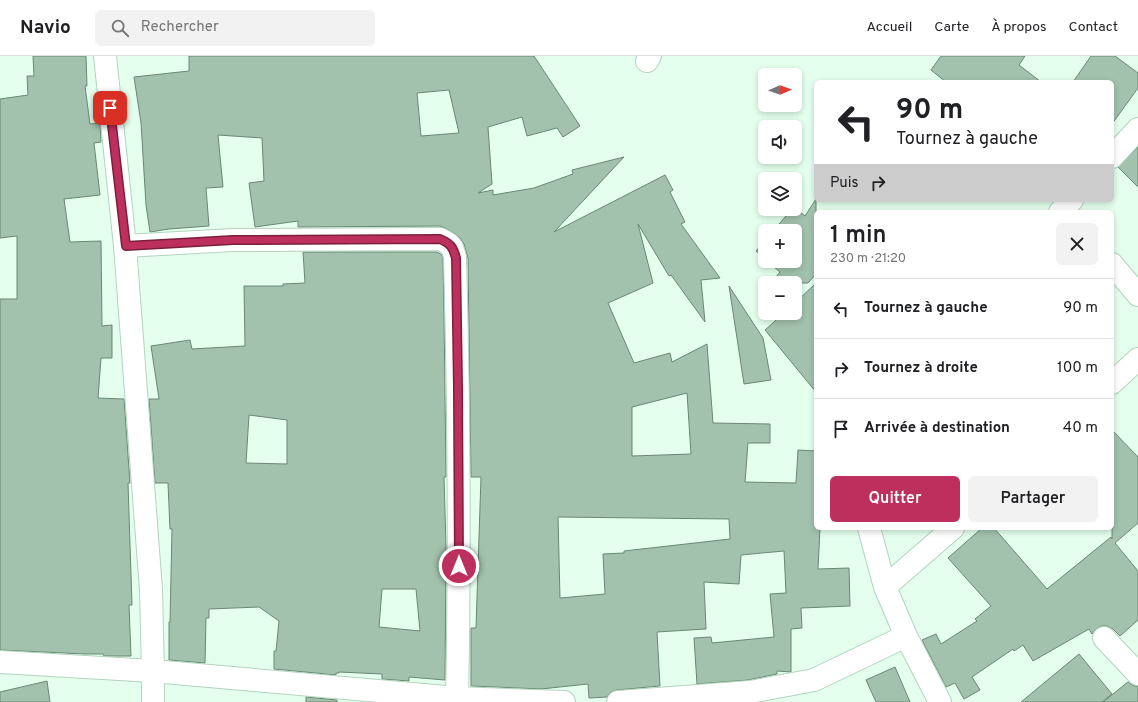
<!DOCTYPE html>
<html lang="fr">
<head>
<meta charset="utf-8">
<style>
	:root { --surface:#fff; --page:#f2f2f2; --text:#202124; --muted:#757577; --line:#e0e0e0; --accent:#bd2f5d }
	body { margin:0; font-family:Overpass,sans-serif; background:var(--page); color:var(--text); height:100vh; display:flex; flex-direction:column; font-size:15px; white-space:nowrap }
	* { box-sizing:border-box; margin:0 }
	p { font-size:13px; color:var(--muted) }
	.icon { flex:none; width:22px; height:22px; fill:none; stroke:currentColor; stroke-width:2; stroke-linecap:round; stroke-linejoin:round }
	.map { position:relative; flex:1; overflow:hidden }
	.side { position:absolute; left:814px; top:154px; width:300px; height:320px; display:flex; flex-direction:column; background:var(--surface); border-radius:6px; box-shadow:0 2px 6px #0003 }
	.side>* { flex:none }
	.top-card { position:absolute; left:814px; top:24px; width:300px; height:122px; border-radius:6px; box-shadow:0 2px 6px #0003; background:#fff; color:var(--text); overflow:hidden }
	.needle { width:26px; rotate:88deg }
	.tools { position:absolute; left:758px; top:12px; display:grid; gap:8px }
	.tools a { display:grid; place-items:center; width:44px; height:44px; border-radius:6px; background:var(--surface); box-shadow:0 2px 6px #0003; font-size:20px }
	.pin { position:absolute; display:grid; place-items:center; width:34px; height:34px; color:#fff; margin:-17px; border-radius:8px; box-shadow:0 2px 6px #0006 }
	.me { position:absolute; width:44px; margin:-22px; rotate:0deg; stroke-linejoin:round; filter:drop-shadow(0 0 3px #0008) }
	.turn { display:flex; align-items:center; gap:14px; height:84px; padding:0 16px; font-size:18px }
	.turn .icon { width:52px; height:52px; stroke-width:2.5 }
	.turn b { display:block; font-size:28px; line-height:34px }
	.then { display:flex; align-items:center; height:38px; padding:0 16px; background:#0003; gap:8px; font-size:15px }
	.round { display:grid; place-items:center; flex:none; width:42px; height:42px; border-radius:6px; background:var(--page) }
	.overview { display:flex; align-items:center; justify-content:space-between; height:68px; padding:0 16px }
	h1 { font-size:24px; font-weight:600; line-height:30px }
	.button { display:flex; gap:8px; margin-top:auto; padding:8px 16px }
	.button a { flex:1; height:46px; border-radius:6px; background:var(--accent); color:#fff; font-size:16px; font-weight:600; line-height:46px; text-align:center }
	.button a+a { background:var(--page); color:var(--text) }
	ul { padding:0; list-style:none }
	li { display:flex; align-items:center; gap:12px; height:60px; padding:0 16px; border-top:1px solid var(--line) }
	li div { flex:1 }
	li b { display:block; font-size:15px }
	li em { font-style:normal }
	header { display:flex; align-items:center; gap:24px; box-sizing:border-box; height:56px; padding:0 20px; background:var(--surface); border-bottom:1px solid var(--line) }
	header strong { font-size:19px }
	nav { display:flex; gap:22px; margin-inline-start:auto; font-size:14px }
	.search { width:280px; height:36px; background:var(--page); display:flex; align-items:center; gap:10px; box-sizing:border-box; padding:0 14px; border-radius:6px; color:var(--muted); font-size:15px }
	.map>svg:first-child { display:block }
	.building { fill:#a2c2ad; stroke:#698874; fill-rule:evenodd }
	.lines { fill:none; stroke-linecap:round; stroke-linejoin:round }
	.minor-casing { stroke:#b3d4bf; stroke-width:24 }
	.minor { stroke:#fff; stroke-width:22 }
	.route-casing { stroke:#7b1f3c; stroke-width:10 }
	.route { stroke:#bd2f5d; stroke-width:7 }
</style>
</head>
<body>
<header>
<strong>Navio</strong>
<div class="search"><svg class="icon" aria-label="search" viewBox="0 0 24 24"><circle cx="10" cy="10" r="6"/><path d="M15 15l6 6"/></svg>Rechercher</div>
<nav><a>Accueil</a><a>Carte</a><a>À propos</a><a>Contact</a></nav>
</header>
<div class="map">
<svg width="1138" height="646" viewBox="0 0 1138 646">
	<rect width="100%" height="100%" fill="#e4ffed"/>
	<!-- building -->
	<path class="building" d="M33,0H86L87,30H85L90,68L100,67L101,86L94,87L100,139L64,143L70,186L101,185L102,270L112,269V302H101L98,342L124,343L130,427H128L132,549H129L131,600H104L103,598H85L0,594V243H17V180L0,182V43L28,39L27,20H34Z
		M189,0H534L580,70L563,81L557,72L527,80L522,61L488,71L492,128L478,137L493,134V139L534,132L573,118L572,114L624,101L554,176L665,119L673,134L670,136L685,166L681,168L720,222L701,224L705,266L671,219L669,220L638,168L653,227L608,247L634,307L670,297L672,306L707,288L713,367L770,368V387H748L745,426L796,427L798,394L816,395V472H820L818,513L849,512L850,550L801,552L802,572L791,573V616L777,615V618L748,624L697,628L694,582L711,581L712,587L774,581L770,538L786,537L784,495L741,499L739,528L704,526L706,573L657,576L660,630L617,634L611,636L607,641L589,642L588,628L541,633L471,630V572H476L481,421H471L468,202L464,188L460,182L454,177L445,172L440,170L298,171V165L255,171L249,127L264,125L262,82L218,79L223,131L206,132L209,170L169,173L150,176L146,149L141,67L134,21L189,15ZM449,34L459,77L421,80L417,37ZM687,337L691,398L632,400V351ZM558,461L729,463L730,483L624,495V497L603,498L605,538L560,542Z
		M941,0H1025L1019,9L1041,26H946L931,14Z
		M1091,0H1115L1138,17V32L1112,68V26H1073Z
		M1138,91V131L1118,111Z
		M816,143V218L808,227H771L780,216L767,205H795V175H773L792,153H795V152L805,160Z
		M765,184V203L756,195Z
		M303,196H437L442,199L443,203L444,258L446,421H444L446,490L445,624L409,621V625L382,623V618L339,616V617H336V619L274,613V595H276L279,565L259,551L209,553V562H206L205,607L169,604V566H170L172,473H170L168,427H155L149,343H159L151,290L190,284L192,293L245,290L244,230H283V228L305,227ZM249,359L287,364V408L246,407ZM382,533H416L420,575L379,571Z
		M816,227V336L765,274L784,257H795V247Z
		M729,230L763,282L771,324L744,328Z
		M1112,374L1138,401V467L1115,487L1138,515V564L1120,580L1113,573L1107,570H1101L1096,573L1092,578L1089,573L1033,605L1023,589L1014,595L1013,593L972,621L980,634L964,643L955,627L946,631L922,584L936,578L941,588L977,565L975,563L991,550L948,502L982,472H994L1047,533L1111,481L1112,483Z
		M1079,598L1112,638L1102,646H1021Z
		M895,611L910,646H876L866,624Z
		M47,625L50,646H0V636Z
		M1128,626L1134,630H1138V646H1103Z
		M306,641L337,644V646H306Z"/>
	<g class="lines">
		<!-- minor casing -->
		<g class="minor-casing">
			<path id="minor" d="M105,0L125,190L151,534L153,615V646
				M647,5L650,0
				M1112,101L1138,73
				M1060,156L1072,144
				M125,190L233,184L440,183C451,188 453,191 455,202C459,350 460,498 457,646
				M1112,208L1138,239
				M1112,327L1138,303
				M869,472L885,531L906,580L940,646
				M885,531L953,472
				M1104,582L1138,618
				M0,606L153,615L457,642L564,646
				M618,646L750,636L814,624L906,580"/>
		</g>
		<!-- minor -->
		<use href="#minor" class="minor"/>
	</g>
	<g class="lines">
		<!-- route casing -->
		<g class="route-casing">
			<path id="route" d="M110,52L126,190L233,184L440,183C451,188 453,191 456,202L458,332L459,510"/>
		</g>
		<!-- route -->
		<use href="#route" class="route"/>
	</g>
</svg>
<div class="tools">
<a><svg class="needle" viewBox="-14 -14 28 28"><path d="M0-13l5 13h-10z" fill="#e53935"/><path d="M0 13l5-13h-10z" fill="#757577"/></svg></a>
<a><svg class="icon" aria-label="sound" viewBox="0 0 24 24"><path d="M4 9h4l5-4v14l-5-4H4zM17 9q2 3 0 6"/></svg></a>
<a><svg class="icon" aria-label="layers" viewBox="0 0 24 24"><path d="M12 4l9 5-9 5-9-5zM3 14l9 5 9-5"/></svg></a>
<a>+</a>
<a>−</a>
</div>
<div class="pin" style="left:110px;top:52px;background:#d93025"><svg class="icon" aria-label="arrive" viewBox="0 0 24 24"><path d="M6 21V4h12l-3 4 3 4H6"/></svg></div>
<svg class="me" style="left:459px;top:510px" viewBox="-20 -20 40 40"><circle r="17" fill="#bd2f5d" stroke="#fff" stroke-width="3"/><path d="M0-11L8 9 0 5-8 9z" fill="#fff"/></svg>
<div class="top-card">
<div class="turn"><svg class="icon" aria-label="left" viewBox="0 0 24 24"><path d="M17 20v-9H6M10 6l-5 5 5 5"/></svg><div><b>90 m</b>Tournez à gauche</div></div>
<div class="then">Puis<svg class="icon" aria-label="right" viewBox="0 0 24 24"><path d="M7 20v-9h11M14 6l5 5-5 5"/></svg></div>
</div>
<section class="side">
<div class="overview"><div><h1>1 min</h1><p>230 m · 21:20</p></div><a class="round"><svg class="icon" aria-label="close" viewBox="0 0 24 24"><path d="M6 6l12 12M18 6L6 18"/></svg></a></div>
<ul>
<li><svg class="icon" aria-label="left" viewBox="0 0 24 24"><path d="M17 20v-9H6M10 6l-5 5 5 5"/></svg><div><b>Tournez à gauche</b></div><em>90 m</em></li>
<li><svg class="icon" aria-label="right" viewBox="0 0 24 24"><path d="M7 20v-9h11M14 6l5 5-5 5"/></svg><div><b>Tournez à droite</b></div><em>100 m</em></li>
<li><svg class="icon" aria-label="arrive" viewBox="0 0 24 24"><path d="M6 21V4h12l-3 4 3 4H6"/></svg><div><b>Arrivée à destination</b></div><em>40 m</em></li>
</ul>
<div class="button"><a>Quitter</a><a>Partager</a></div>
</section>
</div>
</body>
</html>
